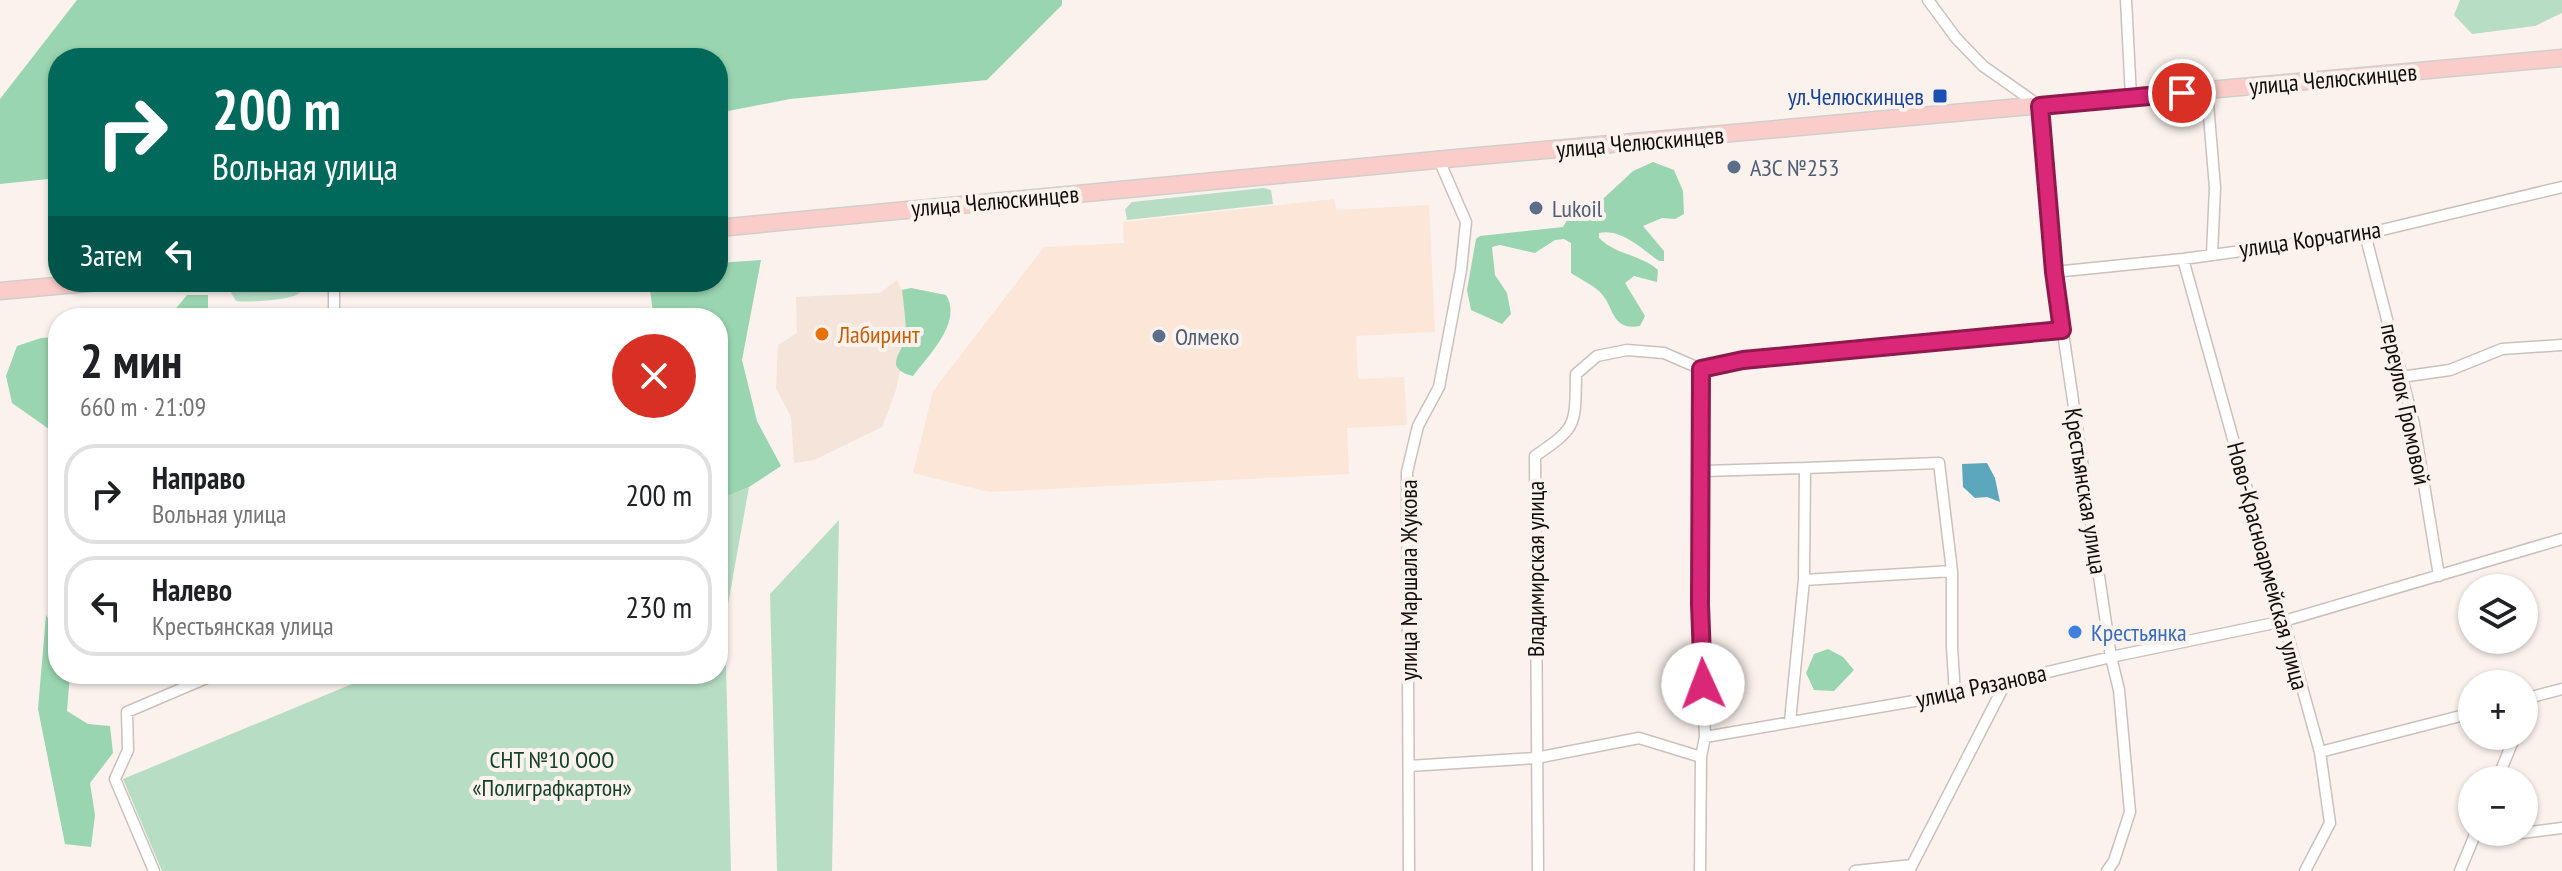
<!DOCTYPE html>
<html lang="ru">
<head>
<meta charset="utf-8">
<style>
	:root { --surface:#fff; --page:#f2f2f2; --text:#202124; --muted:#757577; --line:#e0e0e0 }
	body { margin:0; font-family:"PT Sans Narrow",sans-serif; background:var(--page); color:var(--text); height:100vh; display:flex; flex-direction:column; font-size:30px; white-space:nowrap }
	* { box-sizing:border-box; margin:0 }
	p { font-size:26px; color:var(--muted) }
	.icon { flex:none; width:44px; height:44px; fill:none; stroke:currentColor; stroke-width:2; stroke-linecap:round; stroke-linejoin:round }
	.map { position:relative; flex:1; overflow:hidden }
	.panel { position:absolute; left:48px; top:308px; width:680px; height:376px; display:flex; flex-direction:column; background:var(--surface); border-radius:32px; box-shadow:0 2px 6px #0004 }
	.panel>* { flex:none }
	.hud { position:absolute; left:48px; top:48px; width:680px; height:244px; border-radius:32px; box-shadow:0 2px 6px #0004; background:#00695c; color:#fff; overflow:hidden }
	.fabs { position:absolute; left:2458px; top:574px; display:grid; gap:16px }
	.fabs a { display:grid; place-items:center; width:80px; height:80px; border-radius:50%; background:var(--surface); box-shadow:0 2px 6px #0004; font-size:40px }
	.pin { position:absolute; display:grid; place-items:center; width:68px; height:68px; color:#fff; margin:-34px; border:4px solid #fff; border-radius:50%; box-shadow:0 2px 8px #0007 }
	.me { position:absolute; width:88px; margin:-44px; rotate:358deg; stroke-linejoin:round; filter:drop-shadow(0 0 6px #0008) }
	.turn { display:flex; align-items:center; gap:28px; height:168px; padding:0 32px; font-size:36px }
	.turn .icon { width:104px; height:104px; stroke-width:2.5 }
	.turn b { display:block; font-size:56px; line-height:68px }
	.then { display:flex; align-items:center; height:76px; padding:0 32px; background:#0003; gap:16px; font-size:30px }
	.round { display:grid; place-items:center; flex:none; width:84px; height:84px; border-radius:42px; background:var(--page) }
	.overview { display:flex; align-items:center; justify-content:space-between; height:136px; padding:0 32px }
	h1 { font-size:48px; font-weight:700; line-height:60px }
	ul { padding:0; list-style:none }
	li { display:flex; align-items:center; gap:24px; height:100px; margin:0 16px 12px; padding:0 16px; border:4px solid var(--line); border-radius:32px }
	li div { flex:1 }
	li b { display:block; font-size:30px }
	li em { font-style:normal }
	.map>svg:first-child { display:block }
	.built { fill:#f4e4da }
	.industrial { fill:#fbe6d8 }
	.green { fill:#b7ddc5 }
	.forest { fill:#99d5b0 }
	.water { fill:#5ca7bc }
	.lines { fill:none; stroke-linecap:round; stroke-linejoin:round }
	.minor-casing { stroke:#cac1bc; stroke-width:13 }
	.primary-casing { stroke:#cfcfce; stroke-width:19 }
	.minor { stroke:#fff; stroke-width:10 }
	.primary { stroke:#fbcdca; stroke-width:16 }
	.route-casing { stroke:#8e194d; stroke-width:20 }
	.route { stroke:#db2777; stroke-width:14 }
	.transit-dot { fill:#1a4fb4; stroke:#fbf2ed; stroke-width:3 }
	.service-dot { fill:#5c6f8a; stroke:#fbf2ed; stroke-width:3 }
	.food-dot { fill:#e8710a; stroke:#fbf2ed; stroke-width:3 }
	.shop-dot { fill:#3f7fe0; stroke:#fbf2ed; stroke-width:3 }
	.labels { text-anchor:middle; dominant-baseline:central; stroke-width:8; stroke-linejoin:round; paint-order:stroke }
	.street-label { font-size:24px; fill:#110e0c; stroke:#fbf2ed }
	.transit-label { font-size:24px; fill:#164399; stroke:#fbf2ed; text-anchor:end }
	.service-label { font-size:24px; fill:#4e5e75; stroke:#fbf2ed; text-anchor:start }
	.food-label { font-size:24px; fill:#c56008; stroke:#fbf2ed; text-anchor:start }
	.shop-label { font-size:24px; fill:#366cbe; stroke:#fbf2ed; text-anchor:start }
	.park-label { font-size:24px; fill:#134229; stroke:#fbf2ed }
</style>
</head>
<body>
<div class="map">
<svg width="2562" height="871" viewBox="0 0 2562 871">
	<rect width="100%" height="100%" fill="#fbf2ed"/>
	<!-- built -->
	<path class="built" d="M897,280L912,312L896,390L882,427L814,460L794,463L791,417L776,388L778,345L797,333L796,297L880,293Z"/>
	<!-- industrial -->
	<path class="industrial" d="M1334,199L1336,210L1429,205L1435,332L1356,336L1358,379L1404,377L1407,425L1347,428L1349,474L989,492L913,473L933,391L1044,247L1124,243L1123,222Z"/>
	<!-- green -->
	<path class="green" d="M2460,0H2562V13L2535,26L2472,34L2454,15Z
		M1263,188L1271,190L1273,204L1127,220L1125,209L1132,202Z
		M305,282C303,287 303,291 298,294C289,300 247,303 236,301L231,293L234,285L238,283Z
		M749,487L725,621L731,871H162L123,779L352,684L366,674H718V500Z
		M839,520L832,871H777L770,594Z"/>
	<!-- forest -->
	<path class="forest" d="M77,0H1062V5L987,80L790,99L718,113V58H58V178L0,184V99Z
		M1653,162L1674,170L1683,191L1684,214L1675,219L1662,218L1643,226L1664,251V261H1659C1642,249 1621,228 1599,233V238C1616,255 1640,254 1658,270L1657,282L1634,276L1625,283L1645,316L1640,326C1610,331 1615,306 1599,291C1591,284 1580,279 1571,273V243L1564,239L1555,240L1535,253L1500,245L1492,247L1495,275L1507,293L1511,314L1502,324L1471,310L1467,290L1476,239L1480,236L1563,227L1572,212L1591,210L1633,171Z
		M761,260L742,360L757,421L781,466L749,487L718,500V318H650L653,313L649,282H718V263Z
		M911,288L946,295C963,322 928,356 913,376C882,368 902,354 906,336C907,331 903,297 902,290Z
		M187,295H208V318H168Z
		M58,337V433L56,434L12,403L6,376L17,346L41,338Z
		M46,615L58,635V674H70L67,711L88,724L110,726L113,753L90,783L95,815L91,847L65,844L38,709Z
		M1828,649L1843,657L1854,670L1834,691L1814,690L1806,673L1814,654Z"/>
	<!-- water -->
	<path class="water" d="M1987,463L1995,478L2000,502L1987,497L1975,498L1963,487L1962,464Z"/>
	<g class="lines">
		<!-- minor casing -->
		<g class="minor-casing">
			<path id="minor" d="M1928,0L1956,38L1983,66L2040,106L2054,272L2111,657L2119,690L2130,812L2114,861L2107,871
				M2126,0L2131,97
				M2207,91L2215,188L2212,254
				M2365,234L2414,424L2439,576
				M2183,259L2320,752L2330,823L2305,871
				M2054,272L2183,259L2365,234L2562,187
				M334,282V318
				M2401,377L2450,370L2502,349L2562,345
				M1703,471L1805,468
				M1804,580L1952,571V647L1955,694
				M2524,699L2562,689
				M1790,721L1804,580L1805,468L1939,463L1952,571
				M2320,752L2472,713
				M1701,757L1705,737L1955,694L2111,657L2284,621L2562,539
				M1409,766L1536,758L1639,738L1701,757
				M2497,780L2515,736
				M2485,832L2506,835L2562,828
				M154,871L115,779L128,750L127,712L216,674
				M1409,871L1407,472L1418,426L1439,387L1461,270L1466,222L1439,160
				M1538,871L1535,456C1578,427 1575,425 1576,374L1597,356L1627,350L1664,353L1701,369
				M1700,871L1701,757L1705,737L1700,604L1701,369L1743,360L2062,330
				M1855,871L1912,865
				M1909,871L2006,682
				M2460,871L2476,832"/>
		</g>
		<!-- primary casing -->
		<g class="primary-casing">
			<path id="primary" d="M718,228L1467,157L2562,58
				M0,291L99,282"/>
		</g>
		<!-- minor -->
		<use href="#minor" class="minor"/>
		<!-- primary -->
		<use href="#primary" class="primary"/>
	</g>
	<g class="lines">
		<!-- route casing -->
		<g class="route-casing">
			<path id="route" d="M1703,684L1700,604L1701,369L1743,360L2062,330L2054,272L2040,106L2182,93"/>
		</g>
		<!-- route -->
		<use href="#route" class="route"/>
	</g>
	<!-- markers -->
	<rect class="transit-dot" x="1932" y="88" width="16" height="16" rx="4"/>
	<g class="service-dot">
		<circle cx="1734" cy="167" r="8"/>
		<circle cx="1536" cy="208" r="8"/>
		<circle cx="1159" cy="336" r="8"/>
	</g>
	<circle class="food-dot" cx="822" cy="334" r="8"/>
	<circle class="shop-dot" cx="2075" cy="632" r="8"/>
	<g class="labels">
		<!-- street labels -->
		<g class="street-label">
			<text transform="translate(2333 79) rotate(-5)">улица Челюскинцев</text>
			<text transform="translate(1640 142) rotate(-5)">улица Челюскинцев</text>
			<text transform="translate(995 201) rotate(-5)">улица Челюскинцев</text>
			<text transform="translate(2310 239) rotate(-8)">улица Корчагина</text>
			<text transform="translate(2406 404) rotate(78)">переулок Громовой</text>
			<text transform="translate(2086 491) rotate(81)">Крестьянская улица</text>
			<text transform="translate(2268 566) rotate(75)">Ново-Красноармейская улица</text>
			<text transform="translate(1535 569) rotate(-90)">Владимирская улица</text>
			<text transform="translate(1408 580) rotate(-90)">улица Маршала Жукова</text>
			<text transform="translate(1981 686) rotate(-12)">улица Рязанова</text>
		</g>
		<!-- transit labels -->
		<g class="transit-label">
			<text x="1924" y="96">ул.Челюскинцев</text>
		</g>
		<!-- service labels -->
		<g class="service-label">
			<text x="1750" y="167">АЗС №253</text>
			<text x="1552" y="208">Lukoil</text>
			<text x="1175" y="336">Олмеко</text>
		</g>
		<!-- food labels -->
		<g class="food-label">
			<text x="838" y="334">Лабиринт</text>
		</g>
		<!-- shop labels -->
		<g class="shop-label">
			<text x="2091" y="632">Крестьянка</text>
		</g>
		<!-- park labels -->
		<g class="park-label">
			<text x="552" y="759">СНТ №10 ООО<tspan x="552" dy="28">«Полиграфкартон»</tspan></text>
		</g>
	</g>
</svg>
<div class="fabs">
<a><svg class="icon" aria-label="layers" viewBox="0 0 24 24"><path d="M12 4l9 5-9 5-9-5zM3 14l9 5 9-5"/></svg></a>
<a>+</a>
<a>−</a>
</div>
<div class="pin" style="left:2182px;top:93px;background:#d93025"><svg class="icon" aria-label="arrive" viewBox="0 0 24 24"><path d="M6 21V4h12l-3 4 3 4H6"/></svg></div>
<svg class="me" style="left:1703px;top:684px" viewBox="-20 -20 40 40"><circle r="19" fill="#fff"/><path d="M0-13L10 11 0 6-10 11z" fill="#db2777"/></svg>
<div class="hud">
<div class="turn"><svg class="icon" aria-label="right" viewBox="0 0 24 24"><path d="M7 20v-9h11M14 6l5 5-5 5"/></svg><div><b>200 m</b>Вольная улица</div></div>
<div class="then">Затем<svg class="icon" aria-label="left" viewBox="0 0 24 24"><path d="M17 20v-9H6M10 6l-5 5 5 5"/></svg></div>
</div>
<section class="panel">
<div class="overview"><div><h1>2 мин</h1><p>660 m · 21:09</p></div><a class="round" style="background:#d93025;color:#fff"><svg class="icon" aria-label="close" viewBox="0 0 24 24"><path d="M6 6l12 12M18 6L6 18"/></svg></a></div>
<ul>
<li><svg class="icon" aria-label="right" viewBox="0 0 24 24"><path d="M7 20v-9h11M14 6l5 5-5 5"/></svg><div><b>Направо</b><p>Вольная улица</p></div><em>200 m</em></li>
<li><svg class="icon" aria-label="left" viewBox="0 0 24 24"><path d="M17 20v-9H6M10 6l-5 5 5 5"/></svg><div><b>Налево</b><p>Крестьянская улица</p></div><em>230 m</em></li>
</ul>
</section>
</div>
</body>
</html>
